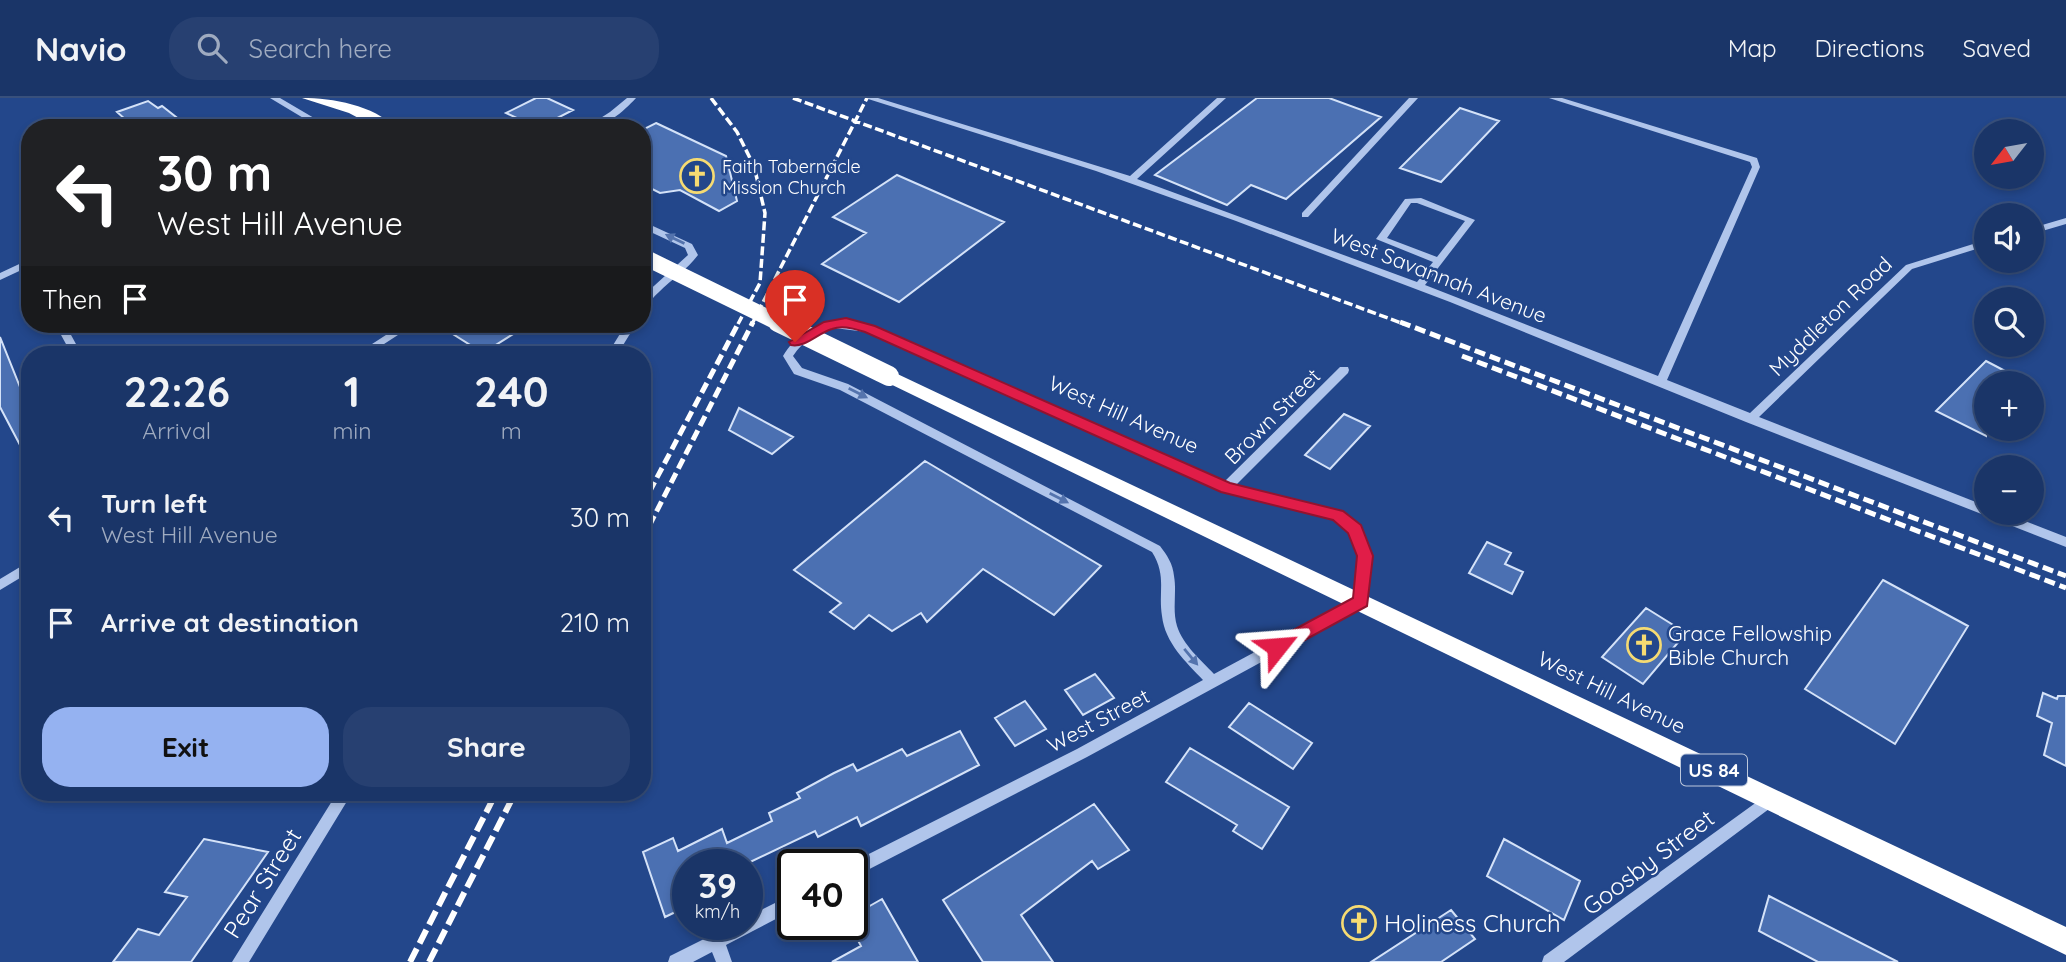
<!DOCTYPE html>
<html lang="en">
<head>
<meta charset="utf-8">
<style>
	:root { --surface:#1a3568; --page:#274071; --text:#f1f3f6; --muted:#9fabc0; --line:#38507c; --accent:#95b2f1 }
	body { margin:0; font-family:Quicksand,sans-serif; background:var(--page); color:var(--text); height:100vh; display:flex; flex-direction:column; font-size:26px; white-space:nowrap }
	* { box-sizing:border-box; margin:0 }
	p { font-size:23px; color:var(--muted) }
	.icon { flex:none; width:38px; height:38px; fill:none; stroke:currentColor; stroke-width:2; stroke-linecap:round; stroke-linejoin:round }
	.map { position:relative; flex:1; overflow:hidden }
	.drawer { position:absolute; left:21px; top:248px; width:630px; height:455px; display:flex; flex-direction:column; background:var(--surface); border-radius:28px; box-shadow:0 4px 10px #0003,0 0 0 2px var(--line) }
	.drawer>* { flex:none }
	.hud { position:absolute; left:21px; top:21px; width:630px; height:214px; border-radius:28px; box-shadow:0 4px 10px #0003,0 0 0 2px var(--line); background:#202124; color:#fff; overflow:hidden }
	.needle { width:46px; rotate:239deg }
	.fabs { position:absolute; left:1974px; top:21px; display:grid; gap:14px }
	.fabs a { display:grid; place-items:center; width:70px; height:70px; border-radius:50%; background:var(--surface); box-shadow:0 4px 10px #0003,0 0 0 2px var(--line); font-size:35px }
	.speed { position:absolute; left:672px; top:751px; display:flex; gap:14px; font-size:35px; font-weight:700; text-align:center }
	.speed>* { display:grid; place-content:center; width:91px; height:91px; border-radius:50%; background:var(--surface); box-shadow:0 4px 10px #0003,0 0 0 2px var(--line); line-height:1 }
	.speed small { font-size:18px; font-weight:400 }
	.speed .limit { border:4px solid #111; border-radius:10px; background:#fff; color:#111 }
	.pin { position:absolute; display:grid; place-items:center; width:60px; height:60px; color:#fff; margin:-72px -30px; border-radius:50% 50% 50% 0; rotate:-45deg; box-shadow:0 0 7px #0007 }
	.pin .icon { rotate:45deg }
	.me { position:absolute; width:77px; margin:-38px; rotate:62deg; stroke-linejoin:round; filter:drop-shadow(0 0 5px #0008) }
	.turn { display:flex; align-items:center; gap:24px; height:147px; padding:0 21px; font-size:32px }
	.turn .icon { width:91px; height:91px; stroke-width:2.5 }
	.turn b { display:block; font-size:49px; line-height:60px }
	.then { display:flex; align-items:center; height:66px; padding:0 21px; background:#0003; gap:14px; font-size:26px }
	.eta { display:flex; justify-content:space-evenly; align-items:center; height:119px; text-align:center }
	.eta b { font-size:42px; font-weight:700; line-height:49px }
	.action { display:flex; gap:14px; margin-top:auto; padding:14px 21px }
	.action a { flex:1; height:80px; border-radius:28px; background:var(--accent); color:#111; font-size:28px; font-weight:700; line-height:80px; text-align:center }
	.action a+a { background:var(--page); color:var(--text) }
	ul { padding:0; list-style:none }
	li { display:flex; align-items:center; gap:21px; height:105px; padding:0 21px }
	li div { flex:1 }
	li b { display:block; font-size:26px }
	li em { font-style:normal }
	header { display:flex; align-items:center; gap:42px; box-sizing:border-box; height:98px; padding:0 35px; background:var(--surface); border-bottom:2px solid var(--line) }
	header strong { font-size:33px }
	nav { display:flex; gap:38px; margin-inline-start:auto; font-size:24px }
	.search { width:490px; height:63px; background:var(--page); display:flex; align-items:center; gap:18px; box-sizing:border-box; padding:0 24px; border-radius:28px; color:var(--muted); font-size:26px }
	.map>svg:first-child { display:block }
	.building { fill:#4b70b2; stroke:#d4e2f8; stroke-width:2 }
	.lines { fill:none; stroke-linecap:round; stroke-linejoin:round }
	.minor { fill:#b0c5eb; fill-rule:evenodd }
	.highway { fill:#fff; fill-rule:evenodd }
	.rail-far2 { stroke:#fff; stroke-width:3.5; stroke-dasharray:9 3.5; stroke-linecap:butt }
	.rail-far1 { stroke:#fff; stroke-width:5; stroke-dasharray:11 5; stroke-linecap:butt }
	.rail { stroke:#fff; stroke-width:6; stroke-dasharray:15 6; stroke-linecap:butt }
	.highway-bridge-far1 { stroke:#fff; stroke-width:16 }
	.highway-bridge { stroke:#fff; stroke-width:20 }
	.oneway { fill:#5473ad }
	.route { fill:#e11d48; stroke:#92132f; stroke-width:2 }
	.labels { text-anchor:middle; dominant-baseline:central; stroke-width:5; stroke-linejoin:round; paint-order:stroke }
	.far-poi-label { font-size:18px; fill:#fff; stroke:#23478b; text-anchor:start }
	.shield { fill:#23478b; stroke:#bdc8dc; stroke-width:2 }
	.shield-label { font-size:19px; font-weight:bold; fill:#fff }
	.street-label { font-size:21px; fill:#fff; stroke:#23478b }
	.poi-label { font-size:21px; fill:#fff; stroke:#23478b; text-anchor:start }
	.near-street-label { font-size:24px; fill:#fff; stroke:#23478b }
	.near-poi-label { font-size:24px; fill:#fff; stroke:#23478b; text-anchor:start }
</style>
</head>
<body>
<header>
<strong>Navio</strong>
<div class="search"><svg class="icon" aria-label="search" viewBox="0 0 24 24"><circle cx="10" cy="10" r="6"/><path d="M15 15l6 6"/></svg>Search here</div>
<nav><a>Map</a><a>Directions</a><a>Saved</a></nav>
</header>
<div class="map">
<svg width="2066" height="864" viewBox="0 0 2066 864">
	<rect width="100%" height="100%" fill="#23478b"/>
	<!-- building -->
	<path class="building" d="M536,0H547L573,12L538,30L506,15Z
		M1257,0H1329L1381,19L1286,101L1251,87L1227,107L1155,77Z
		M148,3L158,10L162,8L190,30H110L126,22L117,14Z
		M1460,10L1499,23L1441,84L1400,70Z
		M656,25L726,58L737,103L719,113L680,92L660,95L642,86V32Z
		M897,77L1004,124L899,204L822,166L866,135L833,119Z
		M437,226H529L483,255Z
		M0,239L30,314V366L0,309Z
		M1986,263L2028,285H1986V338L1936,313Z
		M739,310L793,339L772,356L729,332Z
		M1344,316L1370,328L1330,371L1305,357Z
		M925,363L1101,468L1054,517L983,471L927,524L921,515L892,533L869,517L854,531L830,514L841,505L794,472Z
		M1487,444L1511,455L1505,466L1523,474L1512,496L1469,475Z
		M1883,482L1968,528L1895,646L1805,591Z
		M1646,510L1686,535L1643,586L1602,559Z
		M1095,576L1114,600L1083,617L1065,592Z
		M2043,595L2057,601L2058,598H2066V668L2044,657L2052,625L2037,618Z
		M1025,603L1046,631L1015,648L995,620Z
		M1249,605L1312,645L1293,671L1229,629Z
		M960,633L979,667L861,728L857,719L818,739L815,733L746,766H688V808L665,819L643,754L673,740L678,753L722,731L727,745L772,723L769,715L800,700L797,695L834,675L853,666L857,673L902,651L907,658Z
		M1190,650L1289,709L1262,751L1233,733L1237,727L1166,684Z
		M1094,706L1129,752L1098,771L1092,763L1021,817L1053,864H983L943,802Z
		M204,741L268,754L191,864H113L138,831L159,837L187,799L165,794Z
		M1504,741L1580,783L1564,822L1487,778Z
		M1769,798L1898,864H1818L1759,833Z
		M882,801L918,864H832L861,848L852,831V818Z
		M1451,812L1475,841L1441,864H1371Z"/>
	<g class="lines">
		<!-- minor -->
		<path class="minor" d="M270,0H280L331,30H320Z
			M627,0H636C623,14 605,30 585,30L610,14Z
			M865,0H878L1130,78L1217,0H1226L1137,81L1417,184L1433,164L1376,141L1405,101L1421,100L1475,122L1425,187L1658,278L1752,69L1750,64L1549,0H1562L1757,60L1760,69L1667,282L1750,315L1906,167L1986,142V148L1912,171L1759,319L1986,408V415H2004L2066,439V449L1746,324L1450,204L1236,123L1096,73ZM1411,105H1417L1465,123L1437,159L1387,140Z
			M1409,0H1418L1308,119H1302V115Z
			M2066,120V126L2032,136V130Z
			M642,123L692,146L698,157C687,172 672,181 659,194C653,199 649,206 642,210L644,197L688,157L685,150L642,130Z
			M30,161V168L0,182V175Z
			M834,224L858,225L874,229L1224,384L1340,269H1348L1349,272L1348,275L1235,388L1342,414L1359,428L1371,458L1366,507L1087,659L852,780V766H849L1077,651L1203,582C1186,564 1165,545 1162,518C1158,493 1167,478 1152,454L840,292L794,276L783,258C796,237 810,228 834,224ZM834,230L867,234L1222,393L1334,421L1350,434L1359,458L1355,500L1214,576C1201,562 1183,547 1177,528C1172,511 1177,495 1174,478C1173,466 1167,457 1160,448L848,286L802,270L793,258C804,242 816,234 834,230Z
			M55,226H65L82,257H72Z
			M403,226H415L367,257H355Z
			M626,226H636L617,257H607Z
			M30,463V474L0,492V481Z
			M1772,693L1777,695L1779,700L1777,705L1564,864H1542L1544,858Z
			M337,695H352L249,864H232Z
			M793,796V812L726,847L732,864H716L712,854L693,864H668L670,858L734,826H747V819Z"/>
		<!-- highway -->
		<path class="highway" d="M302,0C333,0 373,7 396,30H377L349,15Z
			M889,272L2066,829V857L882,282L880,278L882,274Z"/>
		<!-- rail-far2 -->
		<path class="rail-far2" d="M711,0L737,34L754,68L765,115L760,185L738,226
			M793,0L1404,226
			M752,226L867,0"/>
		<!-- rail-far1 -->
		<path class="rail-far1" d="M1400,224L2066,478
			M1462,258L2066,490
			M642,408L739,224
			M642,442L753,224"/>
		<!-- rail -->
		<path class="rail" d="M410,864L496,695
			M429,864L515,695"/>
		<!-- highway-bridge-far1 -->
		<path class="highway-bridge-far1" d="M642,158L781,226"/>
		<!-- highway-bridge -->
		<path class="highway-bridge" d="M778,224L889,278"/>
	</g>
	<!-- one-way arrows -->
	<defs><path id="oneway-solid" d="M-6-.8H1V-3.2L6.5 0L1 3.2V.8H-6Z" transform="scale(1.75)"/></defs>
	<g class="oneway">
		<use href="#oneway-solid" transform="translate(675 141) rotate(-154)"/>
		<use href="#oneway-solid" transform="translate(858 295) rotate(27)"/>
		<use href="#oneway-solid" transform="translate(1059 400) rotate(27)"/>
		<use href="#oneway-solid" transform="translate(1191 559) rotate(50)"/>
	</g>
	<!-- route -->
	<path class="route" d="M846,220L875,228L1230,385L1343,413L1361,427L1373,458L1367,508L1283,554H1271L1268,549L1271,544L1353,500L1357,458L1348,435L1333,422L1221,394L865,234C854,231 843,227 832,231C818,235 805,250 791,247L789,244L824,224Z"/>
	<!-- icons -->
	<defs>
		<g id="church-ring" transform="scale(1.75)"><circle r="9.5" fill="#23478b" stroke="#f6db72" stroke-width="1.5"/><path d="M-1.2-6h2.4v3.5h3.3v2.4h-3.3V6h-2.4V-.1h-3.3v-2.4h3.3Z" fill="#f6db72"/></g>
	</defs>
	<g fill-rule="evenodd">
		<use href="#church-ring" x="697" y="78"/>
		<use href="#church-ring" x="1644" y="547"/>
		<use href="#church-ring" x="1359" y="825"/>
	</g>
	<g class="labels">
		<!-- far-poi labels -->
		<g class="far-poi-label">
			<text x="722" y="68">Faith Tabernacle<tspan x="722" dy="21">Mission Church</tspan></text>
		</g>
		<!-- shield labels -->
		<rect class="shield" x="1681" y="656.5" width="66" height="31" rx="5"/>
		<g class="shield-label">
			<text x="1714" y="672">US 84</text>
		</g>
		<!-- street labels -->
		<g class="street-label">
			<text transform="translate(1439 177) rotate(21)">West Savannah Avenue</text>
			<text transform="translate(1830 218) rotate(-44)">Myddleton Road</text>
			<text transform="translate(1124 316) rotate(24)">West Hill Avenue</text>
			<text transform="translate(1272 318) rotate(-45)">Brown Street</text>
			<text transform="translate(1612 594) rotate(26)">West Hill Avenue</text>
			<text transform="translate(1098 622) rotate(-28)">West Street</text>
		</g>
		<!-- poi labels -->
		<g class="poi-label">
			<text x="1668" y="535">Grace Fellowship<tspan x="1668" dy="24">Bible Church</tspan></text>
		</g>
		<!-- near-street labels -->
		<g class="near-street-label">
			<text transform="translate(1648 764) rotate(-37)">Goosby Street</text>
			<text transform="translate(262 785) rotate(-58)">Pear Street</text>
		</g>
		<!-- near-poi labels -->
		<g class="near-poi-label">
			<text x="1384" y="825">Holiness Church</text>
		</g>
	</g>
</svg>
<div class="fabs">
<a><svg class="needle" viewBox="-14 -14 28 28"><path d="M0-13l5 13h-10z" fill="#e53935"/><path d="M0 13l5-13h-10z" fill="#9fabc0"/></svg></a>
<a><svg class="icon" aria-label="sound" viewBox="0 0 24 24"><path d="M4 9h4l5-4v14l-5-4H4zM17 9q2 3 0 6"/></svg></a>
<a><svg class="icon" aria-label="search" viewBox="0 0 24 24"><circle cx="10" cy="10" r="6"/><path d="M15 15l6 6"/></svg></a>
<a>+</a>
<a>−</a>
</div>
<div class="speed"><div>39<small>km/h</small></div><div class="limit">40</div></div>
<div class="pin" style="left:795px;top:244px;background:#d93025"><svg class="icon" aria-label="arrive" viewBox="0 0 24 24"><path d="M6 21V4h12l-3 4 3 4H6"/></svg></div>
<svg class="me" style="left:1277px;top:549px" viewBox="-20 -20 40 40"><path d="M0-17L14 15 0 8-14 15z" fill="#e11d48" stroke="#fff" stroke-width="4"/></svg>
<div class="hud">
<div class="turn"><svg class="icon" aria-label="left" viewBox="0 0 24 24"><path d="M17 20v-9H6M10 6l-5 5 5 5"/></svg><div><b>30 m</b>West Hill Avenue</div></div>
<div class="then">Then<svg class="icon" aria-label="arrive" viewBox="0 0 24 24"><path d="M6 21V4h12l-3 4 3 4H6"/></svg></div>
</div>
<section class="drawer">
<div class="eta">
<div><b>22:26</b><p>Arrival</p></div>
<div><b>1</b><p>min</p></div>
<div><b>240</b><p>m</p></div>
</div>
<ul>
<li><svg class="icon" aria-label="left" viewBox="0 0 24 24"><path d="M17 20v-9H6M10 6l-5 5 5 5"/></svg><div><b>Turn left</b><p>West Hill Avenue</p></div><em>30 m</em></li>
<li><svg class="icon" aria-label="arrive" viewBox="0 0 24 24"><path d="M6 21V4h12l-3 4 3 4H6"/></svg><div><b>Arrive at destination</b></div><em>210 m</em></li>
</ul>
<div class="action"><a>Exit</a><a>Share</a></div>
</section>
</div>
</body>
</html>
